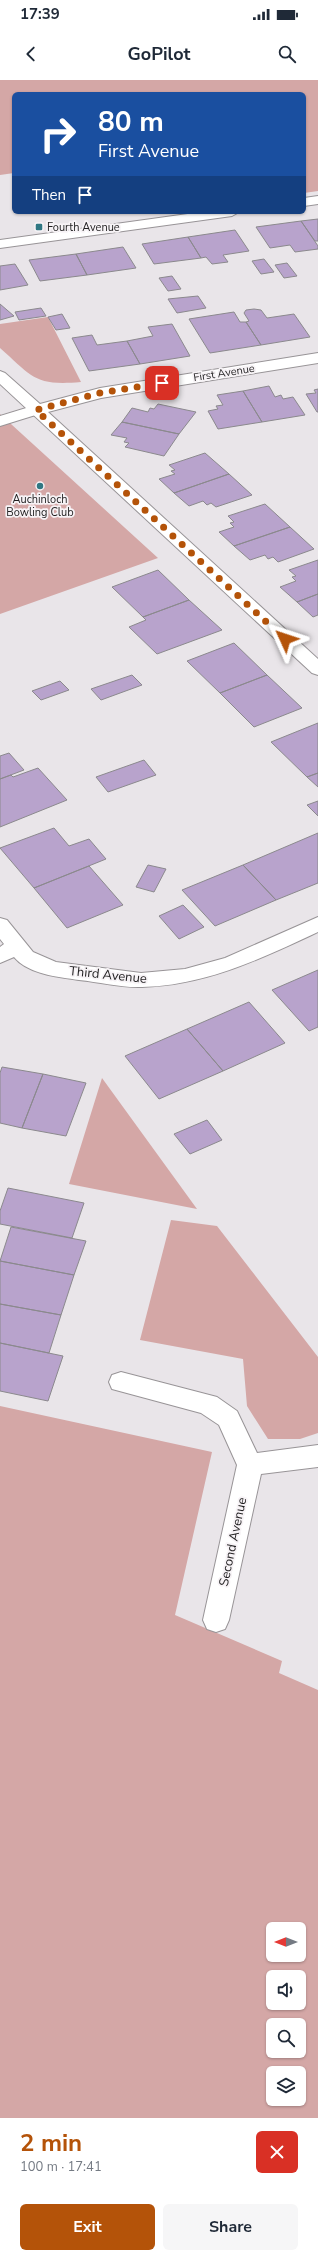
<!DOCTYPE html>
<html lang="en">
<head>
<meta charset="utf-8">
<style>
	:root { --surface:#fff; --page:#f6f6f7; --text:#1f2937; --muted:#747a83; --accent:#b45309 }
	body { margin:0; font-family:"Nunito Sans",sans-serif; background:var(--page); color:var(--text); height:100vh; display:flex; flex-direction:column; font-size:15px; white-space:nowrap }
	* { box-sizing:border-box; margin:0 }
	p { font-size:13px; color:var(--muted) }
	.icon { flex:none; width:22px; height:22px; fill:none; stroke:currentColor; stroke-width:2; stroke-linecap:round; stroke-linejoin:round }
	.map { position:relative; height:2038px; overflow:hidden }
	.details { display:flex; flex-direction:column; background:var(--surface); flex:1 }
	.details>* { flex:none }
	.hud { position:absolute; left:12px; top:12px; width:294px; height:122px; border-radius:6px; box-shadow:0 1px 3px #0004; background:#1a4fa0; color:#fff; overflow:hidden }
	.needle { width:26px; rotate:270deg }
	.tools { position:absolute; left:266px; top:1842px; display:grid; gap:8px }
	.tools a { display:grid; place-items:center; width:40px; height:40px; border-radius:6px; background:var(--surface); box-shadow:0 1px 3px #0004; font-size:20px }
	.pin { position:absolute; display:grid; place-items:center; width:34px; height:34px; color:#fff; margin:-17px; border-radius:8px; box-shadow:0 2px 6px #0006 }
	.me { position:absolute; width:44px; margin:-22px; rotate:312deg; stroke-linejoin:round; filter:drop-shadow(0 0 3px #0008) }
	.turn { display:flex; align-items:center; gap:14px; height:84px; padding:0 20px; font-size:18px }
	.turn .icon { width:52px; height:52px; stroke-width:2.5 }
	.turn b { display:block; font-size:28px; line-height:34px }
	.then { display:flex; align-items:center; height:38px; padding:0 20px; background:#0003; gap:8px; font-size:15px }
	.round { display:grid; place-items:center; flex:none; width:42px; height:42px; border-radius:6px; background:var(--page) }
	.overview { display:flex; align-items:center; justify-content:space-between; height:68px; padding:0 20px }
	h1 { font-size:24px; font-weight:700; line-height:30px; color:var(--accent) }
	.primary-button { display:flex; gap:8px; margin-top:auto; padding:8px 20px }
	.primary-button a { flex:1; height:46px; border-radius:6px; background:var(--accent); color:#fff; font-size:16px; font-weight:700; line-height:46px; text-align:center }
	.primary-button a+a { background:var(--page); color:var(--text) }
	.status { display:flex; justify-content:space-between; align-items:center; height:28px; padding:0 20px; background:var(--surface); direction:ltr }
	.status svg { height:11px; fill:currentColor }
	header { display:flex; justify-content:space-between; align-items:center; height:52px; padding:0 20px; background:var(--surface); font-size:18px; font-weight:700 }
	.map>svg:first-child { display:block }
	.green { fill:#d4a7a6; fill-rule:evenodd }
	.building { fill:#b8a3cc; stroke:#8b898d }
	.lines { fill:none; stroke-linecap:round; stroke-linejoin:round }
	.service-casing { stroke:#989497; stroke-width:2 }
	.minor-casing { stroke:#989497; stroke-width:2 }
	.tertiary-casing { stroke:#989497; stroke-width:2 }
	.service { fill:#fff; fill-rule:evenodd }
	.minor { fill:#fff; fill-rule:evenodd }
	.tertiary { fill:#fff; fill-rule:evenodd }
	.route { stroke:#b45309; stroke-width:7; stroke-dasharray:0 12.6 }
	.poi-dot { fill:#307783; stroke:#f7f3f6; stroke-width:1.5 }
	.labels { text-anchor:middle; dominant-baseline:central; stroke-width:3.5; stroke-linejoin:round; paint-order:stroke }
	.far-poi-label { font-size:11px; fill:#201f20; stroke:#f7f3f6; text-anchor:start }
	.far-street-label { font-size:11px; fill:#201f20; stroke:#f7f3f6 }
	.street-label { font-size:13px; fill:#201f20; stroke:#f7f3f6 }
</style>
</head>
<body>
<div class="status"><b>17:39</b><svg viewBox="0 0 49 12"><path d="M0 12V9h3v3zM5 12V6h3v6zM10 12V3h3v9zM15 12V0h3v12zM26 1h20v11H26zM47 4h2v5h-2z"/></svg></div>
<header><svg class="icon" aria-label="back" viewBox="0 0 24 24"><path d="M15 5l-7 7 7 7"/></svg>GoPilot<svg class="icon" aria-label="search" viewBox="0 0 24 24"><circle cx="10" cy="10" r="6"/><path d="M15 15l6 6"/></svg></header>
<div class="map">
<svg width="318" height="2038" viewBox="0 0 318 2038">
	<rect width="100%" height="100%" fill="#e9e5e9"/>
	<!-- green -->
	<path class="green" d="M0,0H318V111L304,113V14H14V93L0,95Z
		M48,237L81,302C34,306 33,297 0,268V244Z
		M0,334L158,478L0,534Z
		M102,998L197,1129L69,1104Z
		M171,1140L217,1146L318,1277V1353L300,1359H268L247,1326L243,1279L140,1260Z
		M0,1326L212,1372L175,1535L282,1581L279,1593L318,1610V2038H0ZM273,1849H299V1875H273ZM273,1897H299V1923H273ZM273,1945H299V1971H273ZM273,1993H299V2019H273Z"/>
	<!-- building -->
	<path class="building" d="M318,139V161H315L301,141Z
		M301,141L318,166V169L295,172L290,165L270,168L256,147Z
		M235,150L249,171L223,175L228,182L212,184L206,177L201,178L188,157Z
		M188,157L201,178L154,184L142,164Z
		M123,167L136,188L87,195L76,174Z
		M76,174L87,195L40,201L29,180Z
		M264,179L274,192L261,194L252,181Z
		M287,183L297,196L284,198L275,185Z
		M15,184L28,205L0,210V186Z
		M172,196L181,209L168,211L159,198Z
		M198,216L206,228L177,233L168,219Z
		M0,224L14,236L0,240Z
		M41,228L46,236L19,240L15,232Z
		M254,229L261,230L267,238L294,234L310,257L261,265L246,242L249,241L244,233L246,230Z
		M234,232L240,242H246L261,265L210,273L189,239Z
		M62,234L70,248L56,250L48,237Z
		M172,244L190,276L140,284L127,261L153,256L148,247Z
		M92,255L97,265L127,261L140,284L89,291L72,258Z
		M269,306L275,317L281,315L283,319L293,317L305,335L262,342L243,311Z
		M318,309V332H317L306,314L316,313L314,310Z
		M243,311L262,342L218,349L208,331L218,329L216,326L223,325L217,315Z
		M158,324L196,332L179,354L122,342L132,328L148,332L150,328L154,329Z
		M122,342L179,354L164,376L125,367L129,363L124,362L127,358L111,355Z
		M205,373L229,394L174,413L159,399L175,394L171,391L175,390L169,385Z
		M229,394L252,415L216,427L211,423L207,425L203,421L189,426L174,413Z
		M265,424L290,447L234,466L219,452L234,447L230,443L234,442L228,436Z
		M290,447L314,469L278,482L273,477L268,479L265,475L250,480L234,466Z
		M318,480V514L297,522L280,507L296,501L292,497L296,496L289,490Z
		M158,490L189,520L143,537L112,507Z
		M318,514V535L313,537L297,522Z
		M189,520L222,550L157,574L129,547L146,540L143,537Z
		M234,563L267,595L220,613L187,581Z
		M132,595L142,605L101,620L91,609Z
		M267,595L302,628L254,647L220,613Z
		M60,601L69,610L41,620L32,611Z
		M318,643V693L307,697L271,662Z
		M9,673L24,690L0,699V676Z
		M144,680L156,695L108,712L96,697Z
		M38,688L67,720L0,747V699L11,695L13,697Z
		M318,693V707L307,697Z
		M318,721V736L307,725Z
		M54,748L69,766L89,759L106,779L34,808L0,768Z
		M318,753V803L276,820L243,785Z
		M148,785L166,789L154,812L136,807Z
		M243,785L276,820L215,846L182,810Z
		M89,786L123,825L67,848L34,808Z
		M183,825L204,847L179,859L159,836Z
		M318,890V947L309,951L272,910Z
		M249,922L285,963L223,991L187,949Z
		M187,949L223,991L159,1019L125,976Z
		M2,987L43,994L22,1048L0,1043V993Z
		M43,994L86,1003L66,1056L22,1048Z
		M207,1040L222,1060L190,1074L174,1054Z
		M8,1108L84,1123L72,1158L0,1144V1131Z
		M11,1147L86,1161L74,1195L0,1181Z
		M0,1181L74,1195L61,1235L0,1224Z
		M0,1224L61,1235L49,1273L0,1263Z
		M0,1263L63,1276L48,1321L0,1311Z"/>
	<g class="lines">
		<!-- service casing -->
		<g class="service-casing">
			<path id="service" d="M36,325L42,327L44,330L42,333L0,346V336Z"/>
		</g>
		<!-- minor casing -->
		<g class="minor-casing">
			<path id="minor" d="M318,273V283L101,318L48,332L318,579V595L312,593L0,304V291L5,293L40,324L100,308Z
				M318,837V852C260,879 207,905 142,907C122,908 99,902 79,900C58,897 28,894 14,877L0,883V867L4,864L0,859V838L7,840L33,872L56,882L141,893L185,889L225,878Z
				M121,1292L217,1317L237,1331L257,1373L318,1365V1387L261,1394L229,1540L225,1549L216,1552L207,1549L203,1540L237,1385L219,1345L201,1333L112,1309L109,1302L112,1295Z"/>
		</g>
		<!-- tertiary casing -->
		<g class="tertiary-casing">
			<path id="tertiary" d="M318,116V124L304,126V118Z
				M202,132H239L232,136L0,168V160Z"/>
		</g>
		<!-- service -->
		<use href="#service" class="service"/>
		<!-- minor -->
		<use href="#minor" class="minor"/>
		<!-- tertiary -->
		<use href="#tertiary" class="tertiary"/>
	</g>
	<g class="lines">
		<!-- route -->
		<path class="route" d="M162,303L100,313L36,330L285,559"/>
	</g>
	<!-- markers -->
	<g class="poi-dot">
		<rect x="35" y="143" width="8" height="8" rx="2"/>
		<circle cx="40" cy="406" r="4"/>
	</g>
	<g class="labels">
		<!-- far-poi labels -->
		<g class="far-poi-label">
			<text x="47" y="147">Fourth Avenue</text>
			<text x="40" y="419" text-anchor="middle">Auchinloch<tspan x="40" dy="13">Bowling Club</tspan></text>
		</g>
		<!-- far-street labels -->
		<g class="far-street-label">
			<text transform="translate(224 293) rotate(-9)">First Avenue</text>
		</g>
		<!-- street labels -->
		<g class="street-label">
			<text transform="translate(108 895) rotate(6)">Third Avenue</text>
			<text transform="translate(233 1462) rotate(-78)">Second Avenue</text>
		</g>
	</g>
</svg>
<div class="tools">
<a><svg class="needle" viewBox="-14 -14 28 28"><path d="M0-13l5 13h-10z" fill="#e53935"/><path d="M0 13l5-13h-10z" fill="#747a83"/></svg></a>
<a><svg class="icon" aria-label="sound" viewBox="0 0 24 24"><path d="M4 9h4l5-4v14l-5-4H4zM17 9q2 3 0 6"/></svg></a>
<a><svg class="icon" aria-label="search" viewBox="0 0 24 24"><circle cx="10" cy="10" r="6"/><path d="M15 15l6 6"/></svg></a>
<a><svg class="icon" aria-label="layers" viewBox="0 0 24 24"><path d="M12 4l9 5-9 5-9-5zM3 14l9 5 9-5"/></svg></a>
</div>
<div class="pin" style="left:162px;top:303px;background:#d93025"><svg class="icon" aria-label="arrive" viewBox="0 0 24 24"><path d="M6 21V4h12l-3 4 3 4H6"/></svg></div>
<svg class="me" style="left:285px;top:559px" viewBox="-20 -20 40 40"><path d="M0-17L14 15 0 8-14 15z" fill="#b45309" stroke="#fff" stroke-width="4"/></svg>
<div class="hud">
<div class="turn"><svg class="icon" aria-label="right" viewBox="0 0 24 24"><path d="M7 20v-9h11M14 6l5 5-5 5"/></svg><div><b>80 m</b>First Avenue</div></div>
<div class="then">Then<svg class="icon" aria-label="arrive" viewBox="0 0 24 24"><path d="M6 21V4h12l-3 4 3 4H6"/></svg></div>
</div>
</div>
<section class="details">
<div class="overview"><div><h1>2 min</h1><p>100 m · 17:41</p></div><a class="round" style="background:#d93025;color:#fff"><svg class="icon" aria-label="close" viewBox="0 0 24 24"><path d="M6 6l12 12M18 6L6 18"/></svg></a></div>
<div class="primary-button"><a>Exit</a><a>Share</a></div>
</section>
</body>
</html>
